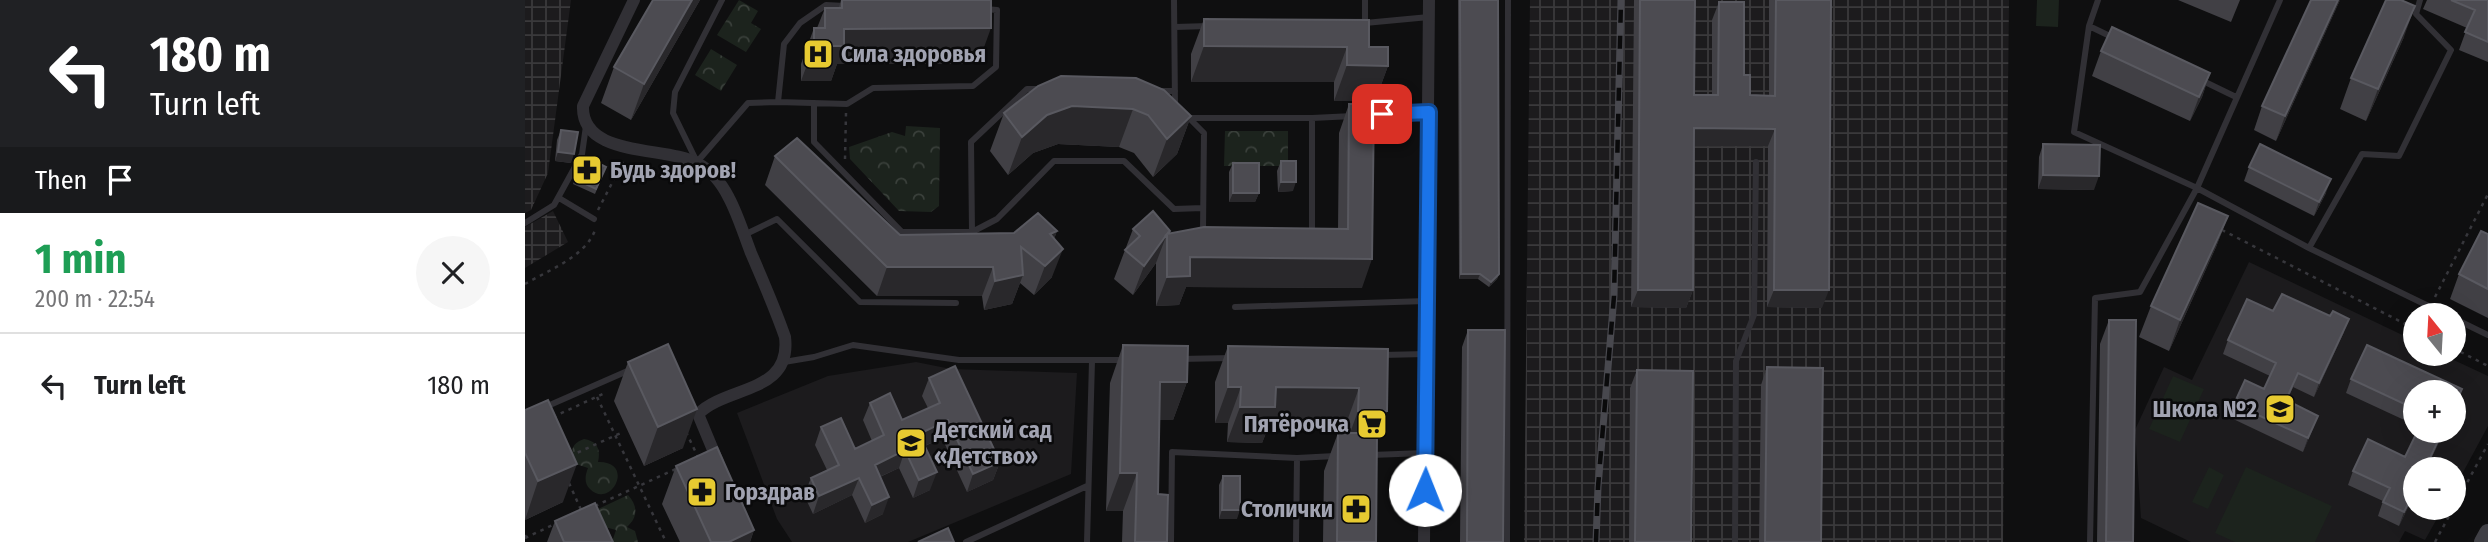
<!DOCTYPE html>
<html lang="en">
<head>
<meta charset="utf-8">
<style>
	:root { --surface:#fff; --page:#f6f6f6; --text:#202124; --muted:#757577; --line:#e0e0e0 }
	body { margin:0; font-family:"Fira Sans Condensed",sans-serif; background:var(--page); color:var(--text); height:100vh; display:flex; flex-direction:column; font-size:26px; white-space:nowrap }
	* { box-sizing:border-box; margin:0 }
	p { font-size:23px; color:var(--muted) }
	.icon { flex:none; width:38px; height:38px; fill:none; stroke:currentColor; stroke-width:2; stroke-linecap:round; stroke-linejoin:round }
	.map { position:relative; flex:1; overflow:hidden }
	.details { display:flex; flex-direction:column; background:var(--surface); width:525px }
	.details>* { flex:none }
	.guide { background:#202124; color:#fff; overflow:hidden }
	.needle { width:46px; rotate:342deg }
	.buttons { position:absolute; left:1878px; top:303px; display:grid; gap:14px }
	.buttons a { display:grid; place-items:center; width:63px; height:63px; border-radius:50%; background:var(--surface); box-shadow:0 7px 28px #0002; font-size:35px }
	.pin { position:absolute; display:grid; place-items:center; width:60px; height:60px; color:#fff; margin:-30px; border-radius:14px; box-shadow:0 4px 10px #0006 }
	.me { position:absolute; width:77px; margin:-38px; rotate:1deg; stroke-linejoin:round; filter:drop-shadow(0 0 5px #0008) }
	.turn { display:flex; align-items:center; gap:24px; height:147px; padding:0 35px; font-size:32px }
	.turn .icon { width:91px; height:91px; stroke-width:2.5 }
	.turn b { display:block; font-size:49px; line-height:60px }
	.then { display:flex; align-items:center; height:66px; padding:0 35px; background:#0003; gap:14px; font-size:26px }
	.round { display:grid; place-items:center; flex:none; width:74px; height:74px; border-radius:37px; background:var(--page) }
	.overview { display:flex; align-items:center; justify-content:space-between; height:119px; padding:0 35px }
	h1 { font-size:42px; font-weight:700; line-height:52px; color:#1e9e55 }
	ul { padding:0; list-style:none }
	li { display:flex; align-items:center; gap:21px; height:105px; padding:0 35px; border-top:2px solid var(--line) }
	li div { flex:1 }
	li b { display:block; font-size:26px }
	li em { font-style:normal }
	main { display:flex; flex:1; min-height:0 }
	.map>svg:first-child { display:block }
	.built { fill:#1c1b1d; fill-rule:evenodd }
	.industrial { fill:url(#industrial-grid) }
	.forest { fill:url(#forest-crowns) }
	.garden { fill:#1c231d }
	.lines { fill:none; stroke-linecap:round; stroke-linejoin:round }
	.path { stroke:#37373c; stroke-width:2.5; stroke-dasharray:3.5 5; stroke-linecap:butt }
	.service { stroke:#313035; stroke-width:6 }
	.minor { stroke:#313035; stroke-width:12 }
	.secondary { stroke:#3f3f45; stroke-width:18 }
	.rail-casing { stroke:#48484e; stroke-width:7 }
	.rail { stroke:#0a0a0b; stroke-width:4.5; stroke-dasharray:13; stroke-linecap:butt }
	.wall { fill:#414045 }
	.shaded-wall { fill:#29282b }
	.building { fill:#4c4b51; stroke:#595960; stroke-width:2 }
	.route-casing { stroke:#114b97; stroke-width:18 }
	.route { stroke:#1a73e8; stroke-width:12 }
	.labels { text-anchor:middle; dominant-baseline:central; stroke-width:5; stroke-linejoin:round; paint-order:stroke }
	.poi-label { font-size:23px; font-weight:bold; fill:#a1a3b1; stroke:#0a0a0b; text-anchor:start }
</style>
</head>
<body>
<main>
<section class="details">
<div class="guide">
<div class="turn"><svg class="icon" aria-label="left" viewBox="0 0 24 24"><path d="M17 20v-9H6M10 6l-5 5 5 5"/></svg><div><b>180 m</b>Turn left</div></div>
<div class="then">Then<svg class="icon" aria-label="arrive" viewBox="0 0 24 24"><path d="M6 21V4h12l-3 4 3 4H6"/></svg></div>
</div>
<div class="overview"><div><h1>1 min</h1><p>200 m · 22:54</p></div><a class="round"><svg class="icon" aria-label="close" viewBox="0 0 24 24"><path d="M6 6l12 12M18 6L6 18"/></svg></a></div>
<ul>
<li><svg class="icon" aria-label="left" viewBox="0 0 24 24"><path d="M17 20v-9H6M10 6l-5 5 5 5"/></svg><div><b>Turn left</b></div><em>180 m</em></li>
</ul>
</section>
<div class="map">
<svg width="1963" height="542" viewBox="0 0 1963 542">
	<defs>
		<pattern id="industrial-grid" width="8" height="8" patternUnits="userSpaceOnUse" patternTransform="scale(1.75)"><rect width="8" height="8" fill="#1c1b1d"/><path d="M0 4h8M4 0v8" fill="none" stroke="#3a393b"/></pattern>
		<pattern id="forest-crowns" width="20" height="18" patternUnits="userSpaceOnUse" patternTransform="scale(1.75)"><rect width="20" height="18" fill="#1c231d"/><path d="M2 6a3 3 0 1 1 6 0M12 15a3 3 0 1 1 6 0" fill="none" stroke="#3a403b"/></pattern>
	</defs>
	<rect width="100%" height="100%" fill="#0f0f10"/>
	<!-- built -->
	<path class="built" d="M1724,262L1890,341V354H1916L1963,376V426L1929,489L1928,469H1890V508H1918L1900,540L1880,531L1874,542H1666L1616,518L1610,430L1639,367L1667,380ZM1890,392H1928V430H1890Z
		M391,362L426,369L552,373L546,474L383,542H267L252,519L212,413L303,376Z"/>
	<!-- industrial -->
	<path class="industrial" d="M0,0H46L23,173L6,210L0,213Z
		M1005,0H1484L1478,542H999Z
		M28,211L43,242L0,268V227Z"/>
	<!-- forest -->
	<path class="forest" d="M214,0L233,11L226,23L236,29L221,52L192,35Z
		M186,49L212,65L196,91L170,75Z
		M381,126L415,128L414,206L406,212L374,211L325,159L324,147L367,132L380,136Z
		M700,131H763V166H699Z
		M59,439C72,441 76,449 73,462C111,461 86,510 65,489C59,483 60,476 63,468L51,464C45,453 45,444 59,439Z
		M103,495C113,506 113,517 102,527L110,531L113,542H87L91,530L80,527L71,510Z"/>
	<!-- garden -->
	<path class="garden" d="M1512,0H1534L1533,27L1511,26Z
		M1648,376L1679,389L1655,442L1624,429Z
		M1684,467L1699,475L1683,509L1667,502Z
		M1721,467L1807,506L1790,542H1710L1690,533Z"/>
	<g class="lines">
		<!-- path -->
		<path class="path" d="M320,159L321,113
			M73,210L99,160
			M1697,230L1890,329
			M0,284C24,270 61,256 70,230
			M1910,297L1963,194
			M1928,348L1963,366
			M72,397L141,542
			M28,417L82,392
			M161,432L173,457
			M45,456L98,432
			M44,483L57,512
			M70,506L153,468
			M0,535L3,542
			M0,538L30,524
			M1910,542L1963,444"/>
		<!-- service -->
		<path class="service" d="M197,0L150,92L148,113L172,162L223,103L253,102L322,104L348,88L448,86L471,67L472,10L460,9
			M649,0L650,105L653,108
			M840,0V23L904,17
			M1573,0L1564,26L1591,39
			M1755,0L1672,188L1784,248L1922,315
			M1564,26L1549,132L1672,188L1615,292L1570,298L1565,542
			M650,27L684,26
			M1676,80L1711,97
			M635,91H650
			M253,102L259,44L275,23L301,5L320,6
			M289,103V142L377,232H447L446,142L502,89H515
			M661,115L679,133L678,230H680
			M842,115L903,112
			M664,118H787L828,116
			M34,198L69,219
			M0,223L29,205L57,154L61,126
			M782,231H787V118
			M447,232L472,219L529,161H599L649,209L678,208
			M219,235L252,219L335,302L431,303
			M1784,248L1837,154L1874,156L1926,50L1891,14L1895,0
			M710,307L901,301
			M1928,318L1963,335
			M857,355L901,354
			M654,359L707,358
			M259,362L289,357L328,345L434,360H598
			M18,408L107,369
			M846,455L900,453
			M441,542L562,486
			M562,542L567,361
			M646,542L647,452L772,458L810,456
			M771,542L772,458
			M982,542L983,0
			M1210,542L1211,361L1229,315L1231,162"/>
		<!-- minor -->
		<path class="minor" d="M109,0L58,106C56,158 142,146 172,163C186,170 197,184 204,198C213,215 219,235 226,253C238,281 250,308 260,337C267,394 202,385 173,414L193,462
			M899,542L904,0"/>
		<!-- secondary -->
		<path class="secondary" d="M1958,542L1963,533"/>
		<!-- rail casing -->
		<g class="rail-casing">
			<path id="rail" d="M1071,542L1073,487L1089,296L1096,0"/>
		</g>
		<!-- rail -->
		<use href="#rail" class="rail"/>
	</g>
	<!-- wall -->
	<path class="wall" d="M128,0H175L106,120L76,103L89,67Z
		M316,0L453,64H312L306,81H276V64L289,28H292L300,8H314Z
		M933,0H973L974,274L972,279L964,287L953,279H934Z
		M1109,0H1170L1169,95H1187V20L1194,2L1225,95L1244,96V0H1306L1297,308L1242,307L1243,146H1169L1168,290L1161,308L1106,307Z
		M1653,0H1715L1706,22Z
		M1815,0L1751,141L1729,130L1737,106Z
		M1902,0H1963V62L1934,50L1942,28L1898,9Z
		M679,19L844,47L863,66L850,101H809V82H666V54Z
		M1879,37L1841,121L1815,109L1826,78Z
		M1576,51L1685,73L1677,97L1665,121L1567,76Z
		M513,86L666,116L652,154L628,177L609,153L594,147L533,144L508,153L483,175L465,151L479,113Z
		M824,104L837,288L661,287L654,305L631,306V263L608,295L589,279L608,229L645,231L644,233L813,229L814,133Z
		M36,130L46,163L30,161L32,140Z
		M1518,144L1569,190L1513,189L1514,157Z
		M250,156L375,235L489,233L532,231L529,239L527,277L509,295L495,283L487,304L459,310L457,296H352L240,185Z
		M756,161L768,191L753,192L752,171Z
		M708,163L734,193L730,202H704V172Z
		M81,167L70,194L48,184L50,179Z
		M1724,167L1801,193L1789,216L1719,181Z
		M1703,216L1691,247L1644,351L1614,337L1626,306Z
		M1963,234V318L1925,299L1934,274Z
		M1748,311L1819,332L1789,397L1768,387L1762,401L1793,416L1778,452L1704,417L1709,404L1739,389L1745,376L1698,354L1703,340Z
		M1584,320L1608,542H1572L1575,344Z
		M943,330L978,542H935L937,347Z
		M598,345L662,382L648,420H634L633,494L642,542H597L598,511H581L585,383Z
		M1842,345L1937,389L1928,411V392H1890V425L1821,393L1826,379Z
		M703,346L863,349L862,411L852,438L851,542H798L799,471L813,433H821V424L745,423L737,443L702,442L703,423H690V382Z
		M103,362L158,448L119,466L89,401Z
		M1242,367L1296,542H1234L1236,385Z
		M1112,370L1166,542H1104L1105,388Z
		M404,378L475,462L468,480L442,492L417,438L400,446L405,490L388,498L374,468L355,477L358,514L340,523L327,495L288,514L279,495L286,478L302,470L290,445L296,427L330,449L347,441L338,420L345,403L377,420L403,408L397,396Z
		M0,410L38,502L0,520Z
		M1893,430H1920L1901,469H1890V493L1874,526L1853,516L1858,501L1823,485L1828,471L1880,457Z
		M151,466L229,530L225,542H155L137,504Z
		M698,476L712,519H694V485Z
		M30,521L88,542H22Z"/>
	<!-- shaded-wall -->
	<path class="shaded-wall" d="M167,0H175L106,120L119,84Z
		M1813,0H1815L1751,141L1760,116Z
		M1890,6L1879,37L1841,121L1853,89Z
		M466,28L453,64H312L306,81H276L289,46L319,29Z
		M679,46L822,47L809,82H666Z
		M822,65L863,66L850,101H809Z
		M1685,73L1677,97L1665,121L1674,97Z
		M547,106L608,109L594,147L533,144L508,153L483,175L497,137L522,115Z
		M666,116L652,154L628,177L642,139Z
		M1169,128L1250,129L1243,146H1163Z
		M33,152L49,154L46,163L30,161Z
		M1518,175L1574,176L1569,190L1513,189Z
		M1806,179L1801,193L1789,216L1794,202Z
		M756,182H771L768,191L753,192Z
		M708,193H734L730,202H704Z
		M1703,216L1691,247L1644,351L1655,320Z
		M532,231L521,259L514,263L525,234Z
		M642,234L631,263L608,295L619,266Z
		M538,249L527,277L509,295L520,266Z
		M665,257L847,259L837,288L661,287L654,305L631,306L642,277Z
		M362,267H468L457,296H352Z
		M936,274H955L953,279H934Z
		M974,274L972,279L964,287L966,282Z
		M498,275L487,304L459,310L470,281Z
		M1113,290H1168L1161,308L1106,307Z
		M1249,290H1304L1297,308L1242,307Z
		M1824,319L1819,332L1789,397L1794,383Z
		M1773,373L1768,387L1756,414L1761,400Z
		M635,382H662L648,420H621Z
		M703,387H716L703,423H690Z
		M751,387L834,388L821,424L745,423L737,443L702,442L715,407Z
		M172,409L158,448L119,466L133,427Z
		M833,411H862L849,447H820Z
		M1793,416L1788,429L1778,452L1783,438Z
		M423,420L417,438L388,451L394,434Z
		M1918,430H1920L1901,469H1900Z
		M380,450L374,468L343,482L350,465Z
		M475,462L468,480L442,492L448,474Z
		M52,464L38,502L0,520L13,481Z
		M412,472L405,490L388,498L394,480Z
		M595,473H612L598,511H581Z
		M334,478L327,495L288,514L294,496Z
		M1890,490V493L1874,526L1879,512Z
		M364,497L358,514L340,523L347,505Z
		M697,510H715L712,519H694Z
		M229,530L225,542H204Z"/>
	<!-- building -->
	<path class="building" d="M128,0H167L119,84L89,67Z
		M317,0H466V28L319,29V46H289V28H300V8H317Z
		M935,0H973L974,274L966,282L955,274H936Z
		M1115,0H1170L1169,95H1193L1194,2H1219V75H1225V95L1250,96L1251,0H1306L1304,290H1249L1250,129L1169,128L1168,290H1113Z
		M1786,0H1813L1760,116L1737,106Z
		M1861,0H1876L1890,6L1853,89L1826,78Z
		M1926,0H1963V42L1940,32L1950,10Z
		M679,19L844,20V47H863V66L822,65V47L679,46Z
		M1587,27L1685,73L1674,97L1576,51Z
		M536,76L611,78L639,90L666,116L642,139L623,115L608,109L547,106L522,115L497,137L479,113L513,86Z
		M824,104H849L847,259L665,257V276L642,277V234L619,266L600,250L615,236L608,229L628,211L645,231L642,234L679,227L823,229Z
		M36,130L53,132L49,154L33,152Z
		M272,138L375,235L489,233L513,213L532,231L525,234L538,249L520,266L496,247L498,275L470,281L468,267H362L250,156Z
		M1518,144L1575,145L1574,176L1518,175Z
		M1735,144L1806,179L1794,202L1724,167Z
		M61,157L81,167L71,189L50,179Z
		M756,161H771V182H756Z
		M708,163H734V193H708Z
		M1673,203L1703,216L1655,320L1626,306Z
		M1956,231L1963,234V289L1934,274Z
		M1757,294L1805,316L1808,311L1824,319L1794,383L1773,373L1761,400L1793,416L1783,438L1709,404L1720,380L1739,389L1751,363L1703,340L1722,299L1748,311Z
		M1584,320H1611L1608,542H1581Z
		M943,330H980L978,542H942Z
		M143,344L172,409L133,427L103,362Z
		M598,345L663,346L662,382H635L633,494L643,495L642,542H610L612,473H595Z
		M1842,345L1937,389L1928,408V392H1890V409L1826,379Z
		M703,346L863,349L862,411H833L834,388L751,387L750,407H715L716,387H703Z
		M430,366L475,462L448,474L423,420L394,434L412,472L394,480L380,450L350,465L364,497L347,505L334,478L294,496L286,478L314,465L296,427L316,418L330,449L359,435L345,403L365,393L377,420L415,403L404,378Z
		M1242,367L1298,368L1296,542H1240Z
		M1112,370L1168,371L1166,542H1110Z
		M23,400L52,464L13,481L0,453V410Z
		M1893,430H1918L1900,469H1890V490L1879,512L1858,502L1865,488L1828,471L1843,439L1880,457Z
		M813,433H852L851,542H812Z
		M192,447L229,530L204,542H186L151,466Z
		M698,476H715V510H697Z
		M70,503L88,542H39L30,521Z
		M423,528L429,542H393Z"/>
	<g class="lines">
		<!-- route casing -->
		<g class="route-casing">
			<path id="route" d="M857,114L904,112L900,490"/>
		</g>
		<!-- route -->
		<use href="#route" class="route"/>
	</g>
	<!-- icons -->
	<defs>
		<g id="hospital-square" transform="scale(1.575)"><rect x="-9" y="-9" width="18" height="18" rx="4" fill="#e7ca31" stroke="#0a0a0b"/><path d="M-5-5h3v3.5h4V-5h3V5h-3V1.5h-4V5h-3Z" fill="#111"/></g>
		<g id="pharmacy-square" transform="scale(1.575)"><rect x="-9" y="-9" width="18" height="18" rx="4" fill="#e7ca31" stroke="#0a0a0b"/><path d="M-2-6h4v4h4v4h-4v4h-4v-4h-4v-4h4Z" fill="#111"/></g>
		<g id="school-square" transform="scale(1.575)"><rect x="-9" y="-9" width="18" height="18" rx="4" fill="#e7ca31" stroke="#0a0a0b"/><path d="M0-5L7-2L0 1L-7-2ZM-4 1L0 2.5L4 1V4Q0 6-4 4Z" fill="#111"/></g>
		<g id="supermarket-square" transform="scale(1.575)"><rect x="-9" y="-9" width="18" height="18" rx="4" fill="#e7ca31" stroke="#0a0a0b"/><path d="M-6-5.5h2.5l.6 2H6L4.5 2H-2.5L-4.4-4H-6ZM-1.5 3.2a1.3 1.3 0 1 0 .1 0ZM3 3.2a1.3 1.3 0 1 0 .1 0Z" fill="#111"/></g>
	</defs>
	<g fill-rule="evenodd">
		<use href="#hospital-square" x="293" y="54"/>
		<use href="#pharmacy-square" x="62" y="170"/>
		<use href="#school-square" x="1755" y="409"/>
		<use href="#supermarket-square" x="847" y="424"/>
		<use href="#school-square" x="386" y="443"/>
		<use href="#pharmacy-square" x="177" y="492"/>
		<use href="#pharmacy-square" x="831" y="509"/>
	</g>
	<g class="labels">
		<!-- poi labels -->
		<g class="poi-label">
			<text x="316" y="54">Сила здоровья</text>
			<text x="85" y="170">Будь здоров!</text>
			<text x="1732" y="409" text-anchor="end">Школа №2</text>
			<text x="824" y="424" text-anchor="end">Пятёрочка</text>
			<text x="409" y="430">Детский сад<tspan x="409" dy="26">«Детство»</tspan></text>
			<text x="200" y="492">Горздрав</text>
			<text x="808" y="509" text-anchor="end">Столички</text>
		</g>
	</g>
</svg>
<div class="buttons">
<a><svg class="needle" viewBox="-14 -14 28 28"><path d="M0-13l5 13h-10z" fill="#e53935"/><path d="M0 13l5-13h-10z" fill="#757577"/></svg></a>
<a>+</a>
<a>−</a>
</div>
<div class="pin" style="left:857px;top:114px;background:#d93025"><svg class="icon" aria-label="arrive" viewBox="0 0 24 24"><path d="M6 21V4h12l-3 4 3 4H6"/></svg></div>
<svg class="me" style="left:900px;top:490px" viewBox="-20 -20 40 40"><circle r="19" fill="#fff"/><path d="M0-13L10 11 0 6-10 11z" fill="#1a73e8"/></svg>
</div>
</main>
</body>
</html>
